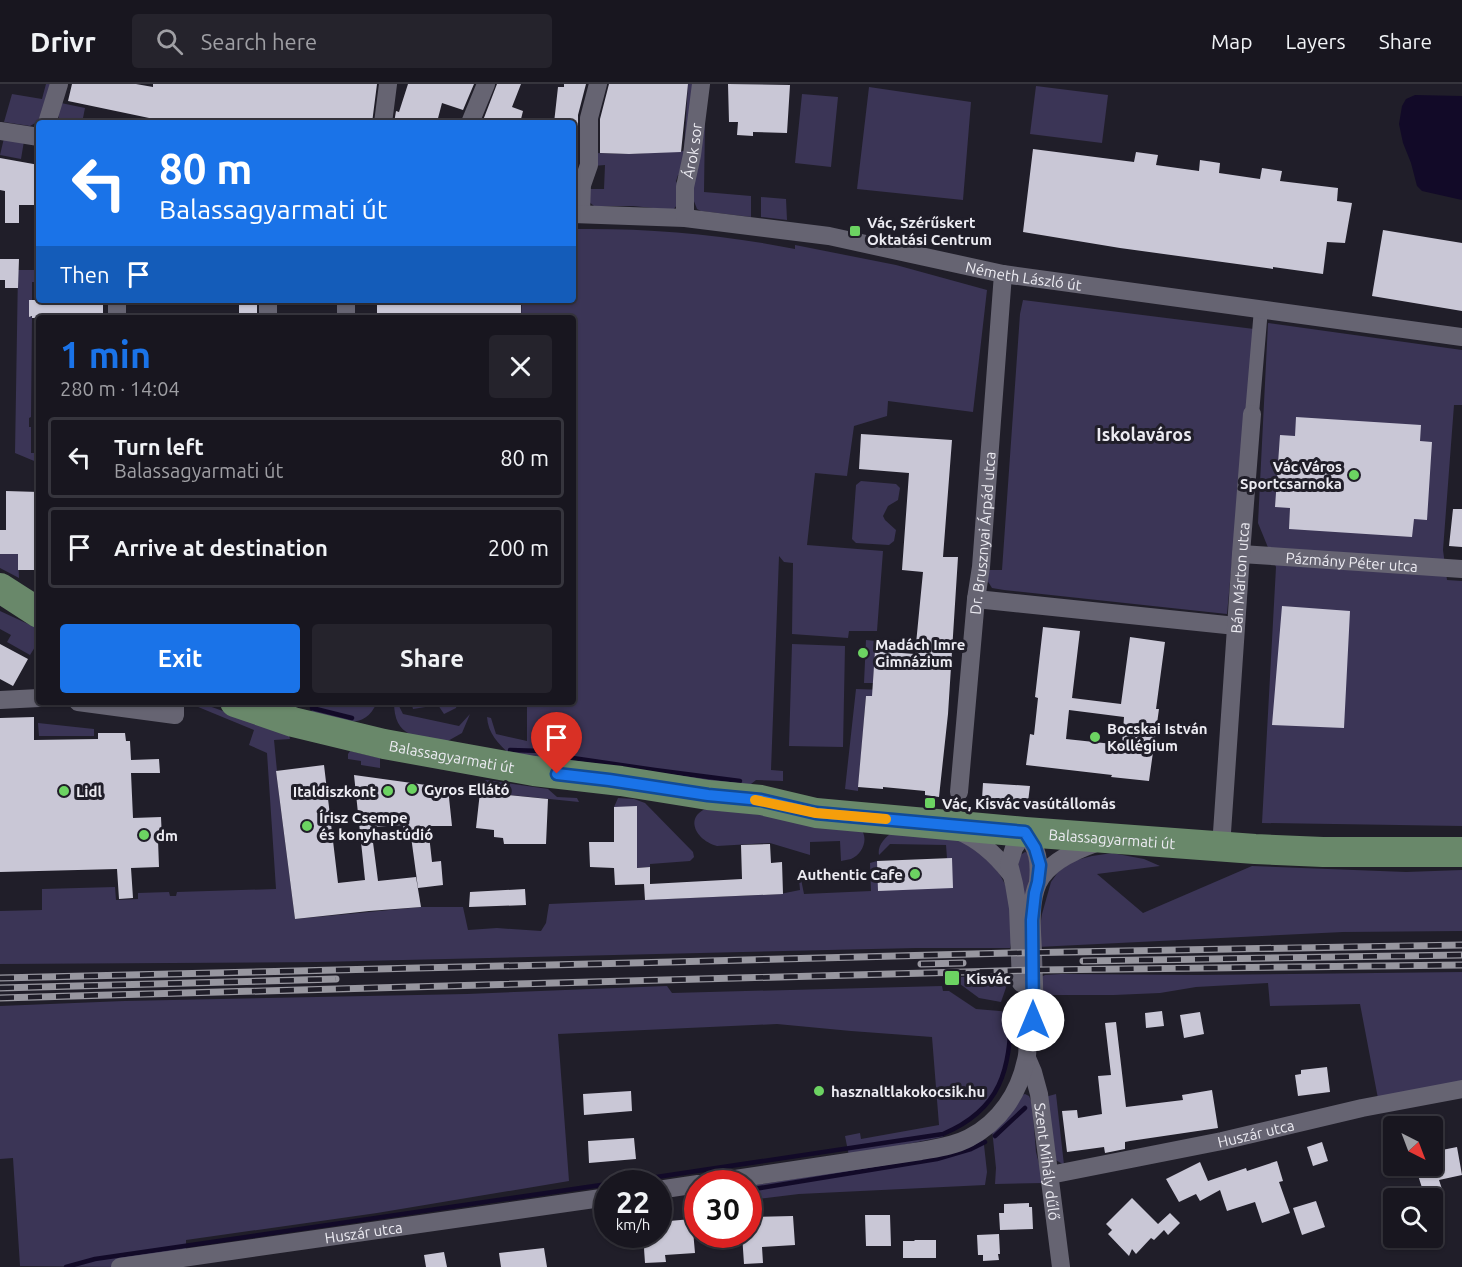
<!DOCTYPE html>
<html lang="en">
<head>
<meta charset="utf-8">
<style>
	:root { --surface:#18161f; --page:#25232c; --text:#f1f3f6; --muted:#9f9fa4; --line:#36353d; --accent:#1a73e8 }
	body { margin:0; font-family:Ubuntu,sans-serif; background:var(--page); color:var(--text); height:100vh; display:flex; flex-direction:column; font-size:22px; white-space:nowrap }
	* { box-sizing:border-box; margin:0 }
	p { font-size:20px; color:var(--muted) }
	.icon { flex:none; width:33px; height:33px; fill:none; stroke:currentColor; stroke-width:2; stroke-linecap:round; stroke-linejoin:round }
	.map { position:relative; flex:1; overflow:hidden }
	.sheet { position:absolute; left:36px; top:231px; width:540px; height:390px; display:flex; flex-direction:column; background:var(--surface); border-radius:6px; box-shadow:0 2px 4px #0004,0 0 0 2px var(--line) }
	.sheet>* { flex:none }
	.guide { position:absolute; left:36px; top:36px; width:540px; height:183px; border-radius:6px; box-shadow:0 2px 4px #0004,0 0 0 2px var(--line); background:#1a73e8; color:#fff; overflow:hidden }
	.needle { width:39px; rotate:138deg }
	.controls { position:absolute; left:1383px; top:1032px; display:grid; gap:12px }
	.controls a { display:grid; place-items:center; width:60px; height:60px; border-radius:6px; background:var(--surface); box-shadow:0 2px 4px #0004,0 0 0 2px var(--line); font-size:30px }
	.speed { position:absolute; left:594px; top:1086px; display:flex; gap:12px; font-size:30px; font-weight:700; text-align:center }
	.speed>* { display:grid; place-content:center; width:78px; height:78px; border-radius:50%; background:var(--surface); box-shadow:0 2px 4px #0004,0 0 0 2px var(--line); line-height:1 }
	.speed small { font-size:15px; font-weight:400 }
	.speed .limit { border:9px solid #d22; background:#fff; color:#111 }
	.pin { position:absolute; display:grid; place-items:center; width:51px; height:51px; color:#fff; margin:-62px -26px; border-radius:50% 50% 50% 0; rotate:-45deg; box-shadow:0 0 6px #0007 }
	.pin .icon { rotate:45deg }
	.me { position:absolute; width:66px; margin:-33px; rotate:0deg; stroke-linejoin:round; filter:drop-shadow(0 0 4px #0008) }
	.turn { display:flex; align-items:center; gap:21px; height:126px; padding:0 24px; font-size:27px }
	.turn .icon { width:78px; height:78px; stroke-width:2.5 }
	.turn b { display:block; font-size:42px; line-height:51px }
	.then { display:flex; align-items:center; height:57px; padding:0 24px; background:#0003; gap:12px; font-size:22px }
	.round { display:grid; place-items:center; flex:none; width:63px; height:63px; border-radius:6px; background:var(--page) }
	.headline { display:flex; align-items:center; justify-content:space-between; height:102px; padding:0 24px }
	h1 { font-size:36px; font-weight:700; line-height:45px; color:var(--accent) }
	.action { display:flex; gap:12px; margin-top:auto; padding:12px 24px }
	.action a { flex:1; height:69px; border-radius:6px; background:var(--accent); color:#fff; font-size:24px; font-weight:700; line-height:69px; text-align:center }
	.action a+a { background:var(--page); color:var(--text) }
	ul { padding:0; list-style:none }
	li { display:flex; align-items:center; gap:18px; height:81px; margin:0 12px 9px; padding:0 12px; border:3px solid var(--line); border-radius:6px }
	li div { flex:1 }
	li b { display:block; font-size:22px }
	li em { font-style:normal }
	header { display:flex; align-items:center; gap:36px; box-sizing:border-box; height:84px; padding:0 30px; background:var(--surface); border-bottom:2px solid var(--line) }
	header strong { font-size:28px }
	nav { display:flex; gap:33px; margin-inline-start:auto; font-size:21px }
	.search { width:420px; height:54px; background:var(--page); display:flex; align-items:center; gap:15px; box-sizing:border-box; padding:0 21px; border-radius:6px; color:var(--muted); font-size:22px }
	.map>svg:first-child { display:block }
	.green { fill:#3b3556 }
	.water { fill:#120a28 }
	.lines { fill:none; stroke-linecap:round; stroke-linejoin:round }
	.stream { stroke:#120a28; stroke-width:4.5 }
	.building { fill:#c9c7d6; fill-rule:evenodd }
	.pedestrian { stroke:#666472; stroke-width:14 }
	.minor { stroke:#666472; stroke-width:18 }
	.primary { stroke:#69886a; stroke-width:30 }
	.rail-casing { stroke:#9897a0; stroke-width:7 }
	.rail { stroke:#201e29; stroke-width:4.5; stroke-dasharray:14; stroke-linecap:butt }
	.route-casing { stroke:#114b97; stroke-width:15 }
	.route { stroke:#1a73e8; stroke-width:10 }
	.slow { stroke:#f59e0b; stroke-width:10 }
	.poi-dot { fill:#6cd362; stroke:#201e29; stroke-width:2 }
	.labels { text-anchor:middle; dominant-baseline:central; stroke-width:6; stroke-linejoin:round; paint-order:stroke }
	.street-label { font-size:15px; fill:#ecebf2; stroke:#201e29 }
	.poi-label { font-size:15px; font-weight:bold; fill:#ecebf2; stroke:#201e29; text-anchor:start }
	.quarter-label { font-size:18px; font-weight:bold; fill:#ecebf2; stroke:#201e29 }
</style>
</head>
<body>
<header>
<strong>Drivr</strong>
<div class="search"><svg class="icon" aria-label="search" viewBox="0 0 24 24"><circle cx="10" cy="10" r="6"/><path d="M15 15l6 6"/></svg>Search here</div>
<nav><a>Map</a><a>Layers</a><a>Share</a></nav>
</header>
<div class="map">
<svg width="1462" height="1183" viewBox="0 0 1462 1183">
	<rect width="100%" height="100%" fill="#201e29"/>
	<!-- green -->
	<path class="green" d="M46,0H53L39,37L30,42L4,38L12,10L42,15Z
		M688,0H694L684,90L678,91L676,97C682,111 683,114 673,126L633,122H594L588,117V105H604L605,81L593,82L596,69L629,70L684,67Z
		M1036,2L1108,11L1102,59L1030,50Z
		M869,3L971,18L963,116L857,105Z
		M802,10L838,13L831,83L795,79Z
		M61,19L85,24L82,39H60L58,30Z
		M705,36L704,108L751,112V133L701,127L697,125L692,112Z
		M4,54L24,57L21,75L0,71Z
		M761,113L786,115L787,136L761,133Z
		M573,145C648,144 721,150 795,165V161L896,181L987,206L973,328L888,317L887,332L854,342L847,392L815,389L807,461L883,467L877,547H849L848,554L792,550L793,479L784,478L779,472L771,686L783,687V697L756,696L751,700L742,701L510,670C498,660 488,649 487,633L491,634L496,650L527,657V618H573V234H521L522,216H573Z
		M18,186H39V198H32V222L29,232L32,233L31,333L29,334V343H31V369H39V379L15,369Z
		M1023,216L1254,245L1227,530L1004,506L992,504L987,496V486H1002L1020,230Z
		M1268,239L1462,266V321H1454L1443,466L1447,496L1462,497V742L1262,739L1276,483L1258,439Z
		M861,397L896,400L900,404L898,416L888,422L883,432L885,436L896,446L894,457L889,461L856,459L852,455L856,401Z
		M0,470H18L19,494L0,484Z
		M0,527L39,545V565L35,563L30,571L7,558L11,551L0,545Z
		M866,556L876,557L873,599H864Z
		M792,560L845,562L843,663L789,662Z
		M856,605L886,606L885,613L866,612L858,707L845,705Z
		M186,618H198L289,651L290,655L274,656L277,687H276L295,835L421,823H463L468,846L497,844L541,847L546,839L549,820L780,810L800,806L799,795H801L804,810L871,807L870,779L877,777L879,807L947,774L946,761L890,760L879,771C877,762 885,753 892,749L957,755L975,765L989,777L999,789L1006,802L1015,839L1010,864H916L319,878L0,880V827L42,826V805L115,803L116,816L138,815V809L169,808L170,812H176L177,808L276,805L267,669L249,661L254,646Z
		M314,618L334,623L335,618H347L365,622L369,618H377C364,650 336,635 311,629Z
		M394,618H397L403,630L459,642L470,630L462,649L446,658C417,653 394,654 394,618Z
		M411,618H458L456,624L444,630L438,621L413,625Z
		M38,639L94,645V652H39Z
		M350,667L380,674V684L361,681V677L348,675V670Z
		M486,696L548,705L557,713L577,714L579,718L480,708L482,699Z
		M618,714L634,715L645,719L693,768L694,773L690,777L650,780V783L637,784V723H614Z
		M707,724L859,743C870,753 863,770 851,775C848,776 844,776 841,777L840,757L810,758V771L770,759L717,762C697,757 683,734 707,724Z
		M1025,768L1028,769L1032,774L1028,863L1018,782L1019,772Z
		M1112,769L1144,775L1160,782L1097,790L1143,829L1252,782L1406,788L1462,786V847L1343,848L1037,863L1042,830L1051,798L1058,788L1073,777L1092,772Z
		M1462,888V1012L1380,1025L1360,920L1270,922L1268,899L1196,903L1160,909L1114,911H1048V937L1044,936L1039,894L1045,891L1061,890L1197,891Z
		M1010,892L1001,918L979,914L956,897V893Z
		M667,902L672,909L942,902L943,907H949L976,925L1011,928L1010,956L1008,972L1000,1001L988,1020L971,1034L942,1053L849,1072L845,1052L860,1049L861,1055L939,1041L932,953L851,947L777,940L558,950L569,1097L377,1129L186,1156V1173L120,1183L20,1182L13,1074L0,1075V922L124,917L467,910Z
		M1025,1010L1029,1012L1032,1019L1036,1068L1044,1099L995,1100L996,1084L992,1045L1018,1012Z
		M1056,1010L1064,1081L1056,1076L1045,1013Z
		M983,1052L987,1088L985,1101L799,1110L749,1116V1102L873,1082L923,1076L950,1069Z"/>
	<!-- water -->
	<path class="water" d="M1415,11L1462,12V116L1422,107L1417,102L1411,79L1403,59L1399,40L1402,22L1406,15Z"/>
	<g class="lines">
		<!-- stream -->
		<path class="stream" d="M312,624L352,634
			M510,666L543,667L566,673L655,686L740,697
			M543,667L548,650L545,645
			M995,1052L1025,1024
			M610,1100L943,1050C1002,1025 1010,985 1011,928
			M748,1106L937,1075L971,1065L985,1058
			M66,1183L95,1175L608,1100"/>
	</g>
	<!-- building -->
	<path class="building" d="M72,0H136L153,3V0H377L372,39H173L68,17Z
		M408,0H474L463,26L442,19L437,38L427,35L426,39H394L396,27L399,28Z
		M497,0H521L512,23L523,27L520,39H482Z
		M564,0H586L578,31V60H573V39H554L558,3H564Z
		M609,0H688L681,68L629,70L600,69V35Z
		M728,0L790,1L787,49L753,48V52L737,51L738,38H729Z
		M1033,65L1134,78L1136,68L1158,71L1156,81L1199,87L1200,76L1220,79L1219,89L1260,95L1262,84L1282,87L1280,97L1338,104L1337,117L1352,119L1345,159L1327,158L1323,190L1273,183V185L1120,164L1023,148Z
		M0,74L39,81V121H19V139H5V107L0,106Z
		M1383,146L1462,159V227L1372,212Z
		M0,175H19L18,204H5V196H0Z
		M29,216H103V229H98V231H64L63,234H32V232L29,233Z
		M377,217L521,218V234H377Z
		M239,220H257V234H239Z
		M1296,333L1421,341L1420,357L1432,358L1427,436L1414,435L1412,453L1289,445L1290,424L1275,423L1280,351L1295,352Z
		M861,350L952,356L943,473H958L948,630L939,713L925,711V707L883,703V705L858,703L866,612H872L875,567L915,570L923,488L902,486L909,389L859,385Z
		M6,407L39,408V486H18V470H0V446H6Z
		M1453,425H1462V463L1449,462Z
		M1282,522L1350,527L1344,644L1272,641Z
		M1043,543L1080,547L1072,614L1121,620L1130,553L1165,558L1156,625H1159L1149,697L1111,693L1112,691L1026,681L1030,650L1034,651L1038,614L1035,613ZM1069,626L1124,633L1122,661L1066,655Z
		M0,560L28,575L13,602L0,595Z
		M34,633V656L98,655V649H125L126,657H130L131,676L159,675L160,689H131L133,734L161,733L162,756H158L159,783L131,784L133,814L119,815L117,785L0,788V634Z
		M324,681L338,799L365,796L354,691L448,704L452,742H428L432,778L441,777L443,801L418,804L410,745L404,746L403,741L371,743L378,797L416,793L421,823L369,827L295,835L276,687Z
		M983,699L1030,702L1028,718L982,715Z
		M480,708L548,715L546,760H504L503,754L494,753V746L476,744Z
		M637,722V784L650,783V800L742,795L741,761L770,760L771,779L782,778L783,810L645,816L644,800L615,801L614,784L590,783L589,758H614V723Z
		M952,774L953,804L878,807L877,777Z
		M525,805L526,821L469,823L470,808Z
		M1162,927L1164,942L1146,944L1145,929Z
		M1200,928L1204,950L1184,954L1180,931Z
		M1116,938L1126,1023L1183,1016L1182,1011L1212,1006L1218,1044L1130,1057L1125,1058V1065L1105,1069L1104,1063L1067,1068L1062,1027L1077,1026L1078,1034L1102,1030L1098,992L1111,991L1105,939Z
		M1327,983L1330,1008L1298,1012L1295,991L1301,990V986Z
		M631,1007L632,1027L584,1031L583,1010Z
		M634,1054L636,1075L589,1079L588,1057Z
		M1322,1058L1328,1077L1313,1082L1307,1063Z
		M1457,1063L1462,1091L1439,1096L1443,1108L1425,1113L1415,1082H1432V1068Z
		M1277,1077L1283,1097L1279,1098L1290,1129L1262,1139L1255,1118L1227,1127L1220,1106L1200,1117L1196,1110L1179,1118L1166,1095L1200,1078L1208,1097L1246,1084L1247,1087Z
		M1132,1114L1158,1140L1170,1129L1180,1139L1168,1151L1164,1146L1154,1156L1151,1154L1136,1170L1132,1165L1129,1172L1108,1150L1112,1146L1106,1140Z
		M1316,1117L1325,1143L1302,1151L1293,1124Z
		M1029,1119V1123H1032L1033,1145L1000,1146L999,1129H1004V1120Z
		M865,1131H890L891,1162H866Z
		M793,1132L795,1161L762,1163L763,1179L744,1180L742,1150H748V1133Z
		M692,1135L695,1169L665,1171L666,1178L645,1179L643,1150H658V1141H669V1137Z
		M999,1150L1000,1170H998L999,1176L983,1177V1171H978L977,1151Z
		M915,1156H936V1174H903V1157H914Z
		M544,1164L547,1183H501L499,1169Z
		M444,1168L447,1183H426L424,1171Z"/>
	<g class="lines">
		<!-- pedestrian -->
		<path class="pedestrian" d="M1252,330L1261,225"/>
		<!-- minor -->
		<g class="minor">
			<path d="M47,39L59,0"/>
			<path d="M383,39L388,0"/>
			<path d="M470,39L486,0"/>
			<path d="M0,47L39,53"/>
			<path d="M581,129L582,101L589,81V34L598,0"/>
			<path id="s1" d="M573,130L685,134L829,152L1003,190L1462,253"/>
			<path id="s2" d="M685,134V103L692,71L701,0"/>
			<path d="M117,216V234"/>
			<path d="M268,216V234"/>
			<path d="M346,234V216"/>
			<path id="s3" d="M1241,470L1462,485"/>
			<path d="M976,515L1236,542"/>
			<path d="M0,616L39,614"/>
			<path d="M78,618L175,631V618"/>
			<path id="s4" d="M959,708L976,515L981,483L1003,190"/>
			<path d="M958,747C980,756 996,771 1010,789"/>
			<path id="s5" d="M1221,763L1241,470L1252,330"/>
			<path d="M1021,899L1018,824L1014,800L1009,780L1014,764L1025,748C1038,765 1040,777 1038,798"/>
			<path id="s6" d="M1027,974L1033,988L1039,1010L1061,1183"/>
			<path id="s7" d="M1050,1091L1222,1057L1362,1024L1462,1005"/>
			<path d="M702,1100L921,1067C937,1064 954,1062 969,1054C1000,1038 1019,1009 1026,976C1028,970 1027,964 1028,958C1030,950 1032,943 1033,935C1036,913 1033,889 1033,867C1032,846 1029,819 1038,799C1048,778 1076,766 1096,759"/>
			<path d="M658,1106L698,1100"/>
			<path id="s8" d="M120,1183L608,1113"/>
		</g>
		<!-- primary -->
		<g class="primary">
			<path d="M0,504L39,529"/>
			<path id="s9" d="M235,618L293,638L384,660L534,687L621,697L708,711L761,716L816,729L1025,748L1255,765L1323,768H1462"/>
		</g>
		<!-- rail casing -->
		<g class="rail-casing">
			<path id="rail" d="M1083,877L1462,871
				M921,880L963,879
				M0,894L671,878L1010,869L1462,861
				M0,904L336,895
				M0,914L1037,886L1462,881"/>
		</g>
		<!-- rail -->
		<use href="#rail" class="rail"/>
	</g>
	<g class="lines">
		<!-- route casing -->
		<g class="route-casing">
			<path id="route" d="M557,690L609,696L708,711L761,716L816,729L1025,748L1035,764L1040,781L1038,798L1035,809L1032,836L1033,936"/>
		</g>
		<!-- route -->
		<use href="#route" class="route"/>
		<!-- slow -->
		<path class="slow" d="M755,716L816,729L886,735"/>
	</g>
	<!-- markers -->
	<g class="poi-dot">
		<rect x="849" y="141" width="12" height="12" rx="3"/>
		<circle cx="1354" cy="391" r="6"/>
		<circle cx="863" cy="569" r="6"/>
		<circle cx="1095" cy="653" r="6"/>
		<circle cx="412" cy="705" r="6"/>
		<circle cx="64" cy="707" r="6"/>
		<circle cx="388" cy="707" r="6"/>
		<rect x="924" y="713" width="12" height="12" rx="3"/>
		<circle cx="307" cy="742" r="6"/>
		<circle cx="144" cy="751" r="6"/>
		<circle cx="915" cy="790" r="6"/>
		<rect x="944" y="886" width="16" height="16" rx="3"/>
		<circle cx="819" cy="1007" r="6"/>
	</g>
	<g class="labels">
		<!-- street labels -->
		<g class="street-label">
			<text stroke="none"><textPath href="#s2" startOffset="68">Árok sor</textPath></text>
			<text stroke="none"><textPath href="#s1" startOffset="456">Németh László út</textPath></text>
			<text stroke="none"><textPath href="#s4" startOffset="260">Dr. Brusznyai Árpád utca</textPath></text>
			<text stroke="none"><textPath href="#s3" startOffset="111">Pázmány Péter utca</textPath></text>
			<text stroke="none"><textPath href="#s5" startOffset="270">Bán Márton utca</textPath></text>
			<text stroke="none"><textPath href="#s9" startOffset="224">Balassagyarmati út</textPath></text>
			<text stroke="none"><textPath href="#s9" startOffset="890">Balassagyarmati út</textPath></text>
			<text stroke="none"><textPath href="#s7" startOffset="210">Huszár utca</textPath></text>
			<text stroke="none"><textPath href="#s6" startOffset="106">Szent Mihály dűlő</textPath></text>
			<text stroke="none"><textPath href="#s8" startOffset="246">Huszár utca</textPath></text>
		</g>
		<!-- poi labels -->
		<g class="poi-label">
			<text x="867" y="138">Vác, Szérűskert<tspan x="867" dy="17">Oktatási Centrum</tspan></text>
			<text x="1342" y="382" text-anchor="end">Vác Város<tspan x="1342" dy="17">Sportcsarnoka</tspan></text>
			<text x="875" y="560">Madách Imre<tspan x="875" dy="17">Gimnázium</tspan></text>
			<text x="1107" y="644">Bocskai István<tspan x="1107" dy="17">Kollégium</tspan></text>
			<text x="424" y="705">Gyros Ellátó</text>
			<text x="76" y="707">Lidl</text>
			<text x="376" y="707" text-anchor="end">Italdiszkont</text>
			<text x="942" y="719">Vác, Kisvác vasútállomás</text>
			<text x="319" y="733">Írisz Csempe<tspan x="319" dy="17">és konyhastúdió</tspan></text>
			<text x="156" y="751">dm</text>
			<text x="903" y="790" text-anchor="end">Authentic Cafe</text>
			<text x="966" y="894">Kisvác</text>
			<text x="831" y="1007">hasznaltlakokocsik.hu</text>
		</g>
		<!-- quarter labels -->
		<g class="quarter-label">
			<text x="1144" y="350">Iskolaváros</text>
		</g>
	</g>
</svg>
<div class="controls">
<a><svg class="needle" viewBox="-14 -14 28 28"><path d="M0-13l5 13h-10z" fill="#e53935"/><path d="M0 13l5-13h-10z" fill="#9f9fa4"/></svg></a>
<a><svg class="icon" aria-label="search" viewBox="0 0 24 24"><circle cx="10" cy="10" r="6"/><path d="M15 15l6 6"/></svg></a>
</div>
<div class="speed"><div>22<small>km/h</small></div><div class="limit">30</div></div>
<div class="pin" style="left:557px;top:690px;background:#d93025"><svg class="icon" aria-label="arrive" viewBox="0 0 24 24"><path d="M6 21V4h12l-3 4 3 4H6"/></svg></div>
<svg class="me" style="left:1033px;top:936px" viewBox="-20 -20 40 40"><circle r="19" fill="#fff"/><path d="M0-13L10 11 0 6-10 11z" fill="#1a73e8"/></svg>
<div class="guide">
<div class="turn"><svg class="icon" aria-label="left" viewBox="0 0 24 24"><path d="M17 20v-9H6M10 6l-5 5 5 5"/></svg><div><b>80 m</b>Balassagyarmati út</div></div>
<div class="then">Then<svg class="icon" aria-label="arrive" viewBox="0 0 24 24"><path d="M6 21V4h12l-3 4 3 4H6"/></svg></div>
</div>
<section class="sheet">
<div class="headline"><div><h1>1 min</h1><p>280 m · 14:04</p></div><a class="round"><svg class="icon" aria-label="close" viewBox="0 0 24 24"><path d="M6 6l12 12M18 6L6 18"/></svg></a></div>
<ul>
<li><svg class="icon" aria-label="left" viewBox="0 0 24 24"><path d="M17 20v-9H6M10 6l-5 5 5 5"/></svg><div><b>Turn left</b><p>Balassagyarmati út</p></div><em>80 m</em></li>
<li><svg class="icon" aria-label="arrive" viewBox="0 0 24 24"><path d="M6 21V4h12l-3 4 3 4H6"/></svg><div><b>Arrive at destination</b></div><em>200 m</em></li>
</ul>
<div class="action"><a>Exit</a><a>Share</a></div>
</section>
</div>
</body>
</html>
